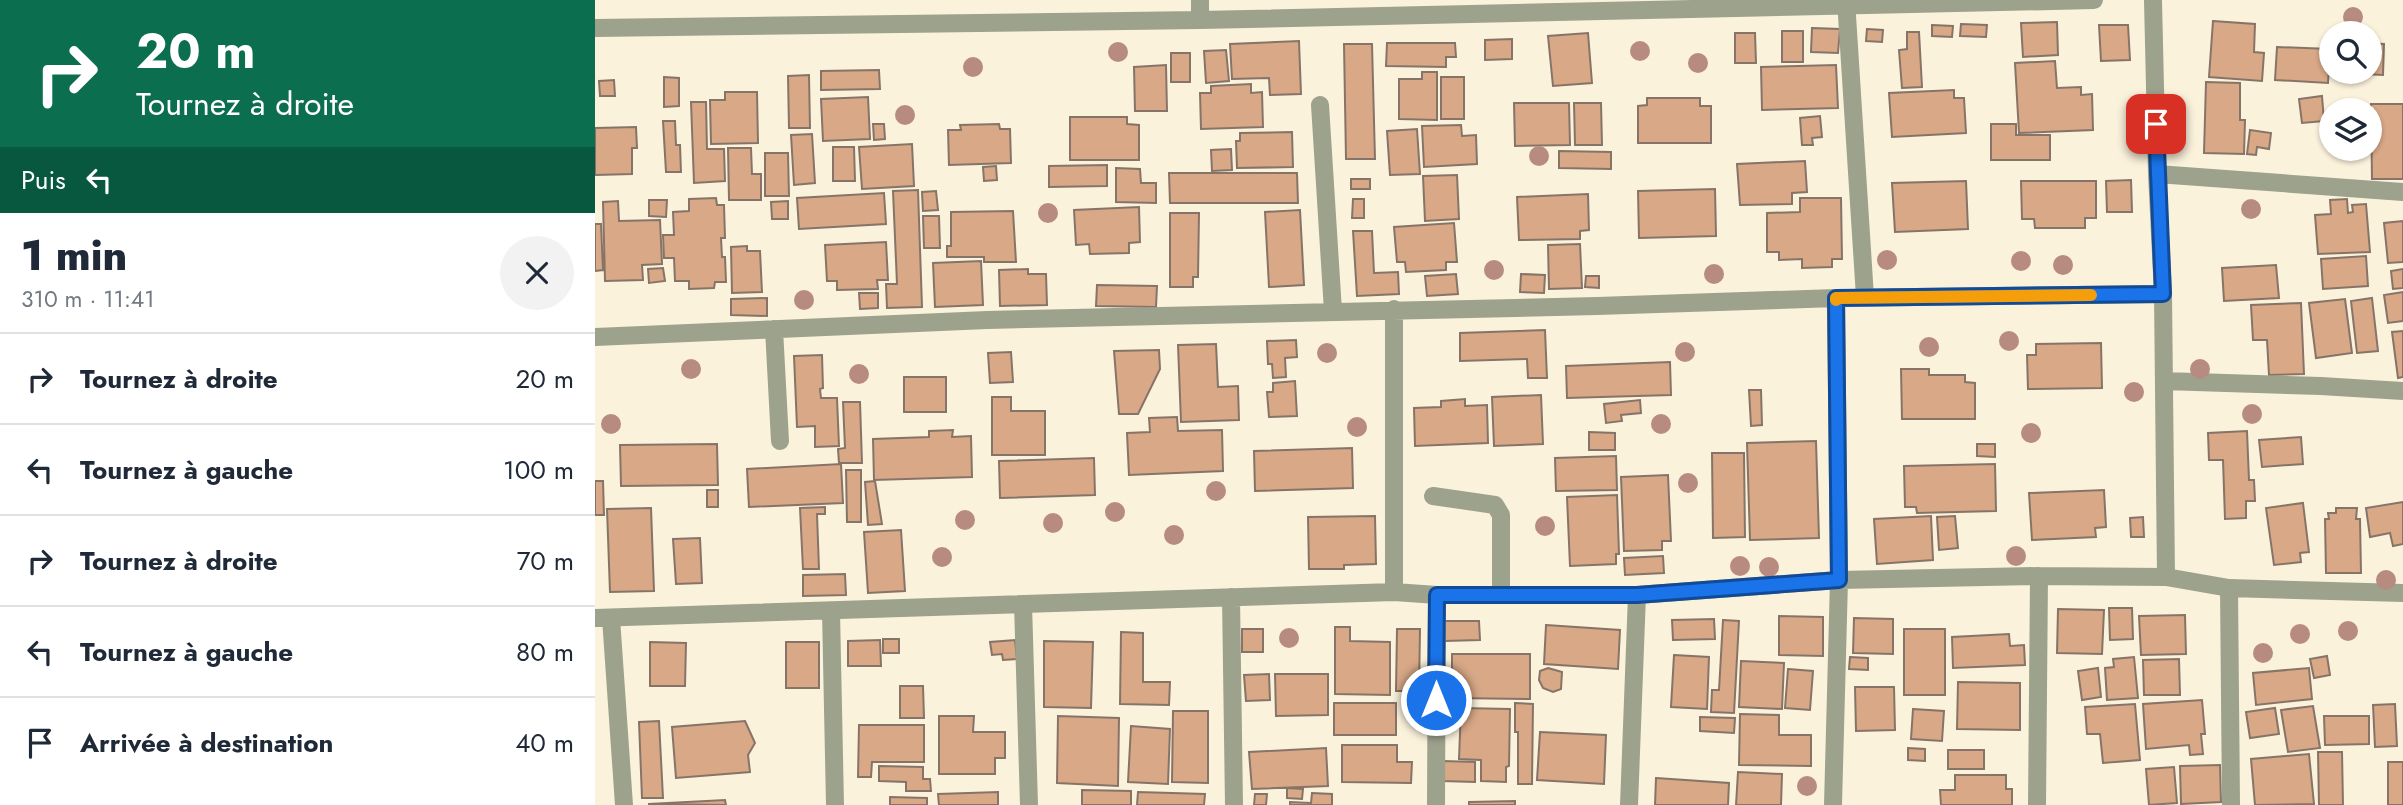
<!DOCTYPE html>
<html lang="fr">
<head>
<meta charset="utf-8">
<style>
	:root { --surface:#fff; --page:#f2f2f3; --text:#1f2937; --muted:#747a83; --line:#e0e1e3 }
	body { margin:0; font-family:Jost,sans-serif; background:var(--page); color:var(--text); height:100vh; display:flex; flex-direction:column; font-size:26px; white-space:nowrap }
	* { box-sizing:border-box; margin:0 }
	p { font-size:23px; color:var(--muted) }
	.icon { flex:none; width:38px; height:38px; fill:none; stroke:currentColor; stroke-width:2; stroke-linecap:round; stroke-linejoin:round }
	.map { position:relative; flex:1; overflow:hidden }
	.drawer { display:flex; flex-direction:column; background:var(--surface); width:595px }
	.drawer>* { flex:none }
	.banner { background:#0b6e4f; color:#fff; overflow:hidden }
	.buttons { position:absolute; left:1724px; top:21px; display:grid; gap:14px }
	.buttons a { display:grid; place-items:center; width:63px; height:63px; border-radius:50%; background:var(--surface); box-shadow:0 2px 5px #0004; font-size:35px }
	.pin { position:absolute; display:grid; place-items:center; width:60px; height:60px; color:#fff; margin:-30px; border-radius:14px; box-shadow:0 4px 10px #0006 }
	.me { position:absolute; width:77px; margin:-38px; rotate:0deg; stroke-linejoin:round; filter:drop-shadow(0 0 5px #0008) }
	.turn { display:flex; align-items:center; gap:24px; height:147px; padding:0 21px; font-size:32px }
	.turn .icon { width:91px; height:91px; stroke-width:2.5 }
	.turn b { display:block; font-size:49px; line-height:60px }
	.then { display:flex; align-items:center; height:66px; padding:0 21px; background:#0003; gap:14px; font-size:26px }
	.round { display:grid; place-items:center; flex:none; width:74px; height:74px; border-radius:37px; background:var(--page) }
	.summary { display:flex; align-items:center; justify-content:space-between; height:119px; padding:0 21px }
	h1 { font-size:42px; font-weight:800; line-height:52px }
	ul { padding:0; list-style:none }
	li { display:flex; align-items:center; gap:21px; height:91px; padding:0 21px; border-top:2px solid var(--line) }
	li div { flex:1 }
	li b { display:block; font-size:26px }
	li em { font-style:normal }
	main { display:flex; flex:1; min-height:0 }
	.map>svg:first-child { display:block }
	.building { fill:#d8a887; stroke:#877468; stroke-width:2 }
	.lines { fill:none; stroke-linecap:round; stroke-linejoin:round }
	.minor { stroke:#9ca28c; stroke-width:18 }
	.tree { fill:#b78b80 }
	.route-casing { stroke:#114b97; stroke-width:18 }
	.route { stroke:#1a73e8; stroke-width:12 }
	.slow { stroke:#f59e0b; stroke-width:12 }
</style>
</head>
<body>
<main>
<section class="drawer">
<div class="banner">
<div class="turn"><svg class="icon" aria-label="right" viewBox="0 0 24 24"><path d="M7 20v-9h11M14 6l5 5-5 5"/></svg><div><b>20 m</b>Tournez à droite</div></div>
<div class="then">Puis<svg class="icon" aria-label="left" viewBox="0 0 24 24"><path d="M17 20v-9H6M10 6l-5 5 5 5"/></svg></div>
</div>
<div class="summary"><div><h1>1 min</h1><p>310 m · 11:41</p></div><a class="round"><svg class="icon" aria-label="close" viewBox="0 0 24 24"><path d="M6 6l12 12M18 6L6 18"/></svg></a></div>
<ul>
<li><svg class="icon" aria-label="right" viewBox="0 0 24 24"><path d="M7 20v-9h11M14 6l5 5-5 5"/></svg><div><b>Tournez à droite</b></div><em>20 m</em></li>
<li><svg class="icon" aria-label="left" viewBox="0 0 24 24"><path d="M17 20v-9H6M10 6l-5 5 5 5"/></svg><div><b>Tournez à gauche</b></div><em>100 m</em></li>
<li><svg class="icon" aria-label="right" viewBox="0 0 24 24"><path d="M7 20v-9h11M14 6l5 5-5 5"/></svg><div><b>Tournez à droite</b></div><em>70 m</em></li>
<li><svg class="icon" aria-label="left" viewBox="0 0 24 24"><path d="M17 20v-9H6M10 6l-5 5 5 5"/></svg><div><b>Tournez à gauche</b></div><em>80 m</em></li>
<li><svg class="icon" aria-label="arrive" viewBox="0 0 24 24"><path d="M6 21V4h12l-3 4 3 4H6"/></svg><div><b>Arrivée à destination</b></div><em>40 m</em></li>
</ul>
</section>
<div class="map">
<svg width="1808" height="805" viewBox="0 0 1808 805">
	<rect width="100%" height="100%" fill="#fbf2dc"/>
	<!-- building -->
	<path class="building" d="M1618,21L1660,24L1659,52L1669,53L1667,81L1614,77Z
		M1462,22L1463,55L1428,57L1426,23Z
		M1366,24L1392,25L1391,37L1365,36Z
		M1337,25L1358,26L1357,37L1337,36Z
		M1504,25H1533L1535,60L1506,61Z
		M1217,28L1245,29L1243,53L1216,52Z
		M1272,29L1288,30L1287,42L1271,41Z
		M1187,31H1208V62H1187Z
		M1312,32H1324L1327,87L1307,88L1304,50L1312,49Z
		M993,33L997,83L958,86L953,36Z
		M1140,33H1160L1161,63H1140Z
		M917,39V59L890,60V40Z
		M704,41L706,94L675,95L674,78L637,79L635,44Z
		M792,43H860L861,57H851V67L791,66Z
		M1774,43L1789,44L1788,75L1743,73L1774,72Z
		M749,44H777L780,159H751Z
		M1682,47L1735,49L1733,83L1680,80Z
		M631,50L634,81L611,83L609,51Z
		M576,53H595V82H576Z
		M1460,61L1462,88L1486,87V95L1497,94L1498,130L1424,133L1420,63Z
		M571,65L572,111H540L539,67Z
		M1241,65L1243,108L1167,110L1166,67Z
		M284,70L285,89L226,90V71Z
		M827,72H842V120L804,119V79H827Z
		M214,75L215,128H194L193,76Z
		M69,77L84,78V106L69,107Z
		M846,77H869V119H846Z
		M19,80L20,96H5L4,81Z
		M1611,82L1645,83V120H1650L1649,154L1609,153Z
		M656,84V93L667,92L668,127L606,129L605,93H616V86Z
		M1359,90V98H1369L1371,133L1297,137L1294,93Z
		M130,92H162L163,143L116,144L115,100H130Z
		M1727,96L1729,121L1707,123L1704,99Z
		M273,97L275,139L228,141L226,99Z
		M1052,98H1105V106H1116V143H1043V106L1052,105Z
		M96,102H111L112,149H129L130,181L99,183Z
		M919,103H974L975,145L920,146Z
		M979,103H1006L1007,145H980Z
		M1776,104H1808V179H1777Z
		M1225,116L1227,137L1217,138L1218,145H1207L1205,118Z
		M475,117H532V124L544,125V160H475Z
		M68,121H80L81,145H85L86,172H71Z
		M278,124H289L290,139L279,140Z
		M404,124L405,129H415L416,163L354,165L353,130H366L365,125Z
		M1396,124H1421V135H1455V160H1396Z
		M866,125L867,136L881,135L882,164L829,167L827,126Z
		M41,127L42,148H37V174L0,175V128Z
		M822,129L825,174L795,175L792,131Z
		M1655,130L1676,133L1674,149L1662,147L1661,155L1652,154Z
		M697,132L698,167L642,168L641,141H645V133Z
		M217,134L220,183L199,185L196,135Z
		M317,144L319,186L267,189L264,147Z
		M238,147H259L260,181H238Z
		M133,148H156L157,174H166V200H134Z
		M636,149L637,170L617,171L616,150Z
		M964,151L1016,152V169L964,168Z
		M170,153H193L194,196H170Z
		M1210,161L1212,192L1197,193V204L1145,205L1142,164Z
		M512,165V186L454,187V166Z
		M401,166L402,180L389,181L388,167Z
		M521,168L545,169L546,183H561V203L521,202Z
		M574,173H702L703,203H575Z
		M862,175L864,219L830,221L828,176Z
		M756,179H775V189H756Z
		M1536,180L1537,212H1512L1511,181Z
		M1371,181L1373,229L1300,232L1297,183Z
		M1426,181H1501V218H1490V228H1440L1439,219H1427Z
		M1120,189L1121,236L1044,238L1043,191Z
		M323,190L327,307L292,308L291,284H302L298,191Z
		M341,191L343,210L328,211L327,192Z
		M289,193L291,224L204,229L202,198Z
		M993,194L994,230L985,231V239L924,240L922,197Z
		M121,198L122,205H129L130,238H126L127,257H130L131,282H120L119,288L94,289V281H80L79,258H69L68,235H79L78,212L94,211V199Z
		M1205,198H1246L1247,259H1237V267L1207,268V259L1184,260V252H1172V213L1205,212Z
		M758,199H769V218H757Z
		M1752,199L1753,213L1758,212L1757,205L1771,204L1775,252L1723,254L1720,215L1736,214L1735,200Z
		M54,200H72L71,217L54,216Z
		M23,201L24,221L65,220L67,264L47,265L48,280L10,281L8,202Z
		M193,201V219H177L176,202Z
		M544,207L545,242L534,243V253L495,254L494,244L481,245L479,210Z
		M705,210L709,285L674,287L670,212Z
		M418,211L421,262H389V257H352V246H356V212Z
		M575,213H604L603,277H598V287H575Z
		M328,216H344L345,248H329Z
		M1808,221V262L1793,263L1789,223Z
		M859,223L862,262H851V270L811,272L810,262H802L799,227Z
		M0,224H6L8,270L0,271Z
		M758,231H777L779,273L803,272L804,294L762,296Z
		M291,242L293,280H282L283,289L242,290V281H232L230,245Z
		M985,244L987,288L954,289L953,245Z
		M152,246V251H165L167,292L137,293L136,247Z
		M1771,256L1773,286L1728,289L1726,259Z
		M386,261L388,305L340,307L338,263Z
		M1681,265L1684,298L1629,301L1627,268Z
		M68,268L70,281L54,283L53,269Z
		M433,269V274H451L452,305L405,306L404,270Z
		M1808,269V288L1798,289L1796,271Z
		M861,274L863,294L832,296L830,276Z
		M926,274L950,275L949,293L925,292Z
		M991,276H1004V288L990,287Z
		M502,285L562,286L561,307L501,306Z
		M1808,292V321L1793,323L1789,295Z
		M264,293H283V308L265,309Z
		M172,298V316L136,315V299Z
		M1777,298L1783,351L1762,353L1756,301Z
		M1750,299L1757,353L1721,358L1714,303Z
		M1706,303L1709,374L1674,375L1672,340H1658L1656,305Z
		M950,330L952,378H933L932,359L865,361V333Z
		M1808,331V377L1803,378L1797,332Z
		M701,340L702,357L690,358L691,377L678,378L677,364H673L672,341Z
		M1506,343L1507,388L1433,389L1432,355H1441V344Z
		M621,344L623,387L643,386L644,420L586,422L583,345Z
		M564,350L565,369L543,414H524L519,351Z
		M416,352L418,382L395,383L393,353Z
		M227,355L228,388L225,389L226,398H242L244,446L220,447V426L202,427L199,356Z
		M1075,362L1076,395L972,398L971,366Z
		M1306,369H1334V375H1370V382L1380,383V419H1307Z
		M309,377H351V412H309Z
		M700,381L702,416L674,417L672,392H678V383Z
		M1154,390H1166L1167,425L1156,426Z
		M946,395L948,444L899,446L897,397Z
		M397,397H416V411H450V455H397Z
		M870,399V406L892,405L893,443L820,446L819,408L846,407V401Z
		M1045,400L1046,413L1026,415L1027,421L1011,423L1009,404Z
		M248,402H265L267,463H244L243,449L250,448Z
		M582,417L583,431L627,430L628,471L534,475L532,433L555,432L554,418Z
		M358,430L357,437L376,436L377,477L279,480L278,439L334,437V431Z
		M1652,431L1654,480H1659L1660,501H1651V518L1630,519L1628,460H1614L1613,433Z
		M994,432L1020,433V450H994Z
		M1706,437L1708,464L1667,467L1664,440Z
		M1221,441L1224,538L1155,540L1152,443Z
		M122,444L123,485L26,486L25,445Z
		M1382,444H1400V457L1382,456Z
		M757,448L758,488L660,491L659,451Z
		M1117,453H1149L1150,537L1118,538Z
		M1021,456L1022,490L961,491L960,458Z
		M499,458L500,495L405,498L404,461Z
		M246,464L248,503L154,507L152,469Z
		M1400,464L1401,511L1322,513L1321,507H1310L1309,466Z
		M251,470H266V522H252Z
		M1073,475L1076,541H1067V550L1029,551L1026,477Z
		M0,481H8L9,515H0Z
		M280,481L287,524L273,525L270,482Z
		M112,490H123V507H112Z
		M1509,490L1511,527L1500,528L1501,537L1437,540L1434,493Z
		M1022,495L1024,554H1021V564L975,566L972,497Z
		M1808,502V544L1798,546L1795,533L1775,537L1771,508Z
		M1708,503L1714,552L1705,553L1706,562L1679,565L1671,508Z
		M230,507V514H222L224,569H208L205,508Z
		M56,508L59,591L15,592L12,509Z
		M1741,508H1762L1761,519H1765L1766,573H1731L1730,519H1734L1733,513H1741Z
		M780,516L781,564L749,565V569H714L713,517Z
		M1336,516L1338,560L1282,564L1279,519Z
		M1360,516L1363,548L1344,550L1342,517Z
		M1548,517L1549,537H1536L1535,518Z
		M306,530L310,591L273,593L269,532Z
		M105,538L107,583L81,584L78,539Z
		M1068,556L1069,573L1030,575L1029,558Z
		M250,574L251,595L208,596V575Z
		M1514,608H1537L1538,639L1515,640Z
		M1463,609L1509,610L1507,654L1462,653Z
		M1590,615L1591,654L1546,655L1544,616Z
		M1184,616L1228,617V656L1184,655Z
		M1259,618L1298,619V654L1258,653Z
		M1119,619L1120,639L1078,640L1077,620Z
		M1128,620L1144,621L1139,713L1116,712L1117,690H1124Z
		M849,621H884L885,640L850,641Z
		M951,625L1025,630L1023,669L949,664Z
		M740,627H755V641L795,642V695L740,694Z
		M647,629H668V652H647Z
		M802,629H825L824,691H801Z
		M1309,629H1350V695H1309Z
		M526,632L548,633V682H575L574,705L525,704Z
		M1414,634L1415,646L1429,645L1430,665L1358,668L1357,637Z
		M288,639H304V653H288Z
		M285,640L286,666H253V641Z
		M420,640L422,659L408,660L407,654L397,655L395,642Z
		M449,641L498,642L496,708L449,707Z
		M55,642L91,643L90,686H55Z
		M191,642H224V688H191Z
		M857,654H935V699L857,698Z
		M1079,655L1114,657L1112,709L1076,707Z
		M1732,656L1735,675L1719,678L1715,659Z
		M1255,657L1273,658V670L1254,669Z
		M1539,657L1543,698L1512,700L1510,668L1519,667L1518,659Z
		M1584,659L1585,695H1549L1548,660Z
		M1146,661L1189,663L1187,709L1144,707Z
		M953,668L967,672L966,689L958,692L948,688L944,680L945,671Z
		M1503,668L1506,697L1487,700L1483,671Z
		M1714,668L1717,699L1661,705L1658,673Z
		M1193,669L1218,671L1215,710L1190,708Z
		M674,674L675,700L651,701L649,675Z
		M680,674H733V715L681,716Z
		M1363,682L1425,683V730L1362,729Z
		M305,686H328L329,718H305Z
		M1260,687H1299L1300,730L1261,731Z
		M1607,700L1610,734H1606L1608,754L1595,755L1594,745L1551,749L1548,704Z
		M739,703H801V735H739Z
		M920,703L938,704L937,784H923V732H920Z
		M1540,704L1545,760L1508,763L1505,734H1492L1490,707Z
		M1800,704L1802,746L1780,747L1778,705Z
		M1718,706L1725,748L1693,752L1686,710Z
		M866,708L915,709L914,766L911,767V782L886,781V760L864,759Z
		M1680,708L1684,734L1655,738L1651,712Z
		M1318,709L1349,711L1347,741L1316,739Z
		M578,711H613V783L577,782Z
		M1145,714L1184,715V735H1216V766L1144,765Z
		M344,716H379L378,732H410V758H400V774H344Z
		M463,716L524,718L523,786L462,783Z
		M1729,716H1774V744L1730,745Z
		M1105,717L1140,718L1139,733L1105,731Z
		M64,721L68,798H47L44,722Z
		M150,721L160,743L153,755L155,772L81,778L77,727Z
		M264,725H329V762H277L276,777H263Z
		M536,726L575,729L573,784L533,782Z
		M945,732L1011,735L1009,784L942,780Z
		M747,745H802V762H817L816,783L747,782Z
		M731,748L733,786L657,789L654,752Z
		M1313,748L1330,749V761L1313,760Z
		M1353,750H1389V769H1353Z
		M1723,752H1747L1748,805H1724Z
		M1714,754L1719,804L1660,805L1656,759Z
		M848,761L880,762V782L847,781Z
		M1793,762H1808V805H1793Z
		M1625,765L1626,802L1586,804L1585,766Z
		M284,766L328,767V779H335L336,791H311V782L284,781Z
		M1579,767L1582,803L1554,805L1551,769Z
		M1143,772L1187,774L1186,805H1141Z
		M1360,775H1411V789H1417V805H1346L1345,790H1360Z
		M1061,778L1134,783L1133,805H1060Z
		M692,788L708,789L707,799L692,798Z
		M487,790L536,791V805H487Z
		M403,792V805H344L343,794Z
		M543,792L610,794L609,805H542Z
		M717,793L737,794V805H695V802L716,803Z
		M660,794H672L671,805H659Z
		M295,797L332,798V805H295Z
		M130,800L131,805L53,804Z
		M920,801V805H874V802Z"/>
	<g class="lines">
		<!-- minor -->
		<path class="minor" d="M1251,0L1270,297
			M1558,0L1562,174L1568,294L1571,577
			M605,20V0
			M0,28L605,20L1499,0
			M725,105L738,311
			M1562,174L1808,192
			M799,309V592
			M179,329L185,441
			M0,337L392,320L1002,306L1241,298L1568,294
			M1569,381L1726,386L1808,391
			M838,496L900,505L906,515V595
			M1634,588L1636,805
			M636,597L639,805
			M428,604L434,805
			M236,611L240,805
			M0,618L799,592L842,595H1042L1244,580L1444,576L1571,577L1634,588L1808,593
			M16,618L29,805
			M841,805L842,595
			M1034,805L1042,595
			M1238,805L1244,580L1241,298
			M1442,805L1444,576"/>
	</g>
	<!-- trees -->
	<g class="tree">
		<circle cx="1758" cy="17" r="10"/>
		<circle cx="1045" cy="51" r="10"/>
		<circle cx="523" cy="52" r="10"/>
		<circle cx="1103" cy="63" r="10"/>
		<circle cx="378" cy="67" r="10"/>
		<circle cx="310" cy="115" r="10"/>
		<circle cx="944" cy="156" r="10"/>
		<circle cx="1656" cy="209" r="10"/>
		<circle cx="453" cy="213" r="10"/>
		<circle cx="1292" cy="260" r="10"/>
		<circle cx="1426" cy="261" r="10"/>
		<circle cx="1468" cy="265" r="10"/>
		<circle cx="899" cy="270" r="10"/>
		<circle cx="1119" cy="274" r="10"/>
		<circle cx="209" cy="300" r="10"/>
		<circle cx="1414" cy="341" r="10"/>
		<circle cx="1334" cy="347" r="10"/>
		<circle cx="1090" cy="352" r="10"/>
		<circle cx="732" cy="353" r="10"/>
		<circle cx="96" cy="369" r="10"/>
		<circle cx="1605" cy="369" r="10"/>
		<circle cx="264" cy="374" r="10"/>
		<circle cx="1539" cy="392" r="10"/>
		<circle cx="1657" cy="414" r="10"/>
		<circle cx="16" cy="424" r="10"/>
		<circle cx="1066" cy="424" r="10"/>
		<circle cx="762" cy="427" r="10"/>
		<circle cx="1436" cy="433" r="10"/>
		<circle cx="1093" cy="483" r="10"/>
		<circle cx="621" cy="491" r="10"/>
		<circle cx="520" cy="512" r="10"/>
		<circle cx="370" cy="520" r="10"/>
		<circle cx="458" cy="523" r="10"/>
		<circle cx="950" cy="526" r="10"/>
		<circle cx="579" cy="535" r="10"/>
		<circle cx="1421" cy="556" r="10"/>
		<circle cx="347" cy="557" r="10"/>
		<circle cx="1145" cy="566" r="10"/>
		<circle cx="1174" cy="567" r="10"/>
		<circle cx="1791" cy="580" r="10"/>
		<circle cx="1753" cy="631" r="10"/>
		<circle cx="1705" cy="634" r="10"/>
		<circle cx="694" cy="638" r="10"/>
		<circle cx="1668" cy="653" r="10"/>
		<circle cx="1212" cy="786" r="10"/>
	</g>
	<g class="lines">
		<!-- route casing -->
		<g class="route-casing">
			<path id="route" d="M841,700L842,595H1042L1244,580L1241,298L1568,294L1561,124"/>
		</g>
		<!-- route -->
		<use href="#route" class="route"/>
		<!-- slow -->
		<path class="slow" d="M1241,300V298L1496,295"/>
	</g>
</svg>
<div class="buttons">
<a><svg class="icon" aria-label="search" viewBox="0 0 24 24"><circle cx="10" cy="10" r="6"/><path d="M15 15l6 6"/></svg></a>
<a><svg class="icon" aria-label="layers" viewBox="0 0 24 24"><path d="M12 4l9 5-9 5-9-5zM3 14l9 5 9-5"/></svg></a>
</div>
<div class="pin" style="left:1561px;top:124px;background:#d93025"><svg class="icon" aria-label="arrive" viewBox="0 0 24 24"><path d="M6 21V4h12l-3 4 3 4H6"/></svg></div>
<svg class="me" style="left:841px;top:700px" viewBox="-20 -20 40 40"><circle r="17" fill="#1a73e8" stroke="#fff" stroke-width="3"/><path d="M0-11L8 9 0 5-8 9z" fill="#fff"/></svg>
</div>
</main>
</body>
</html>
